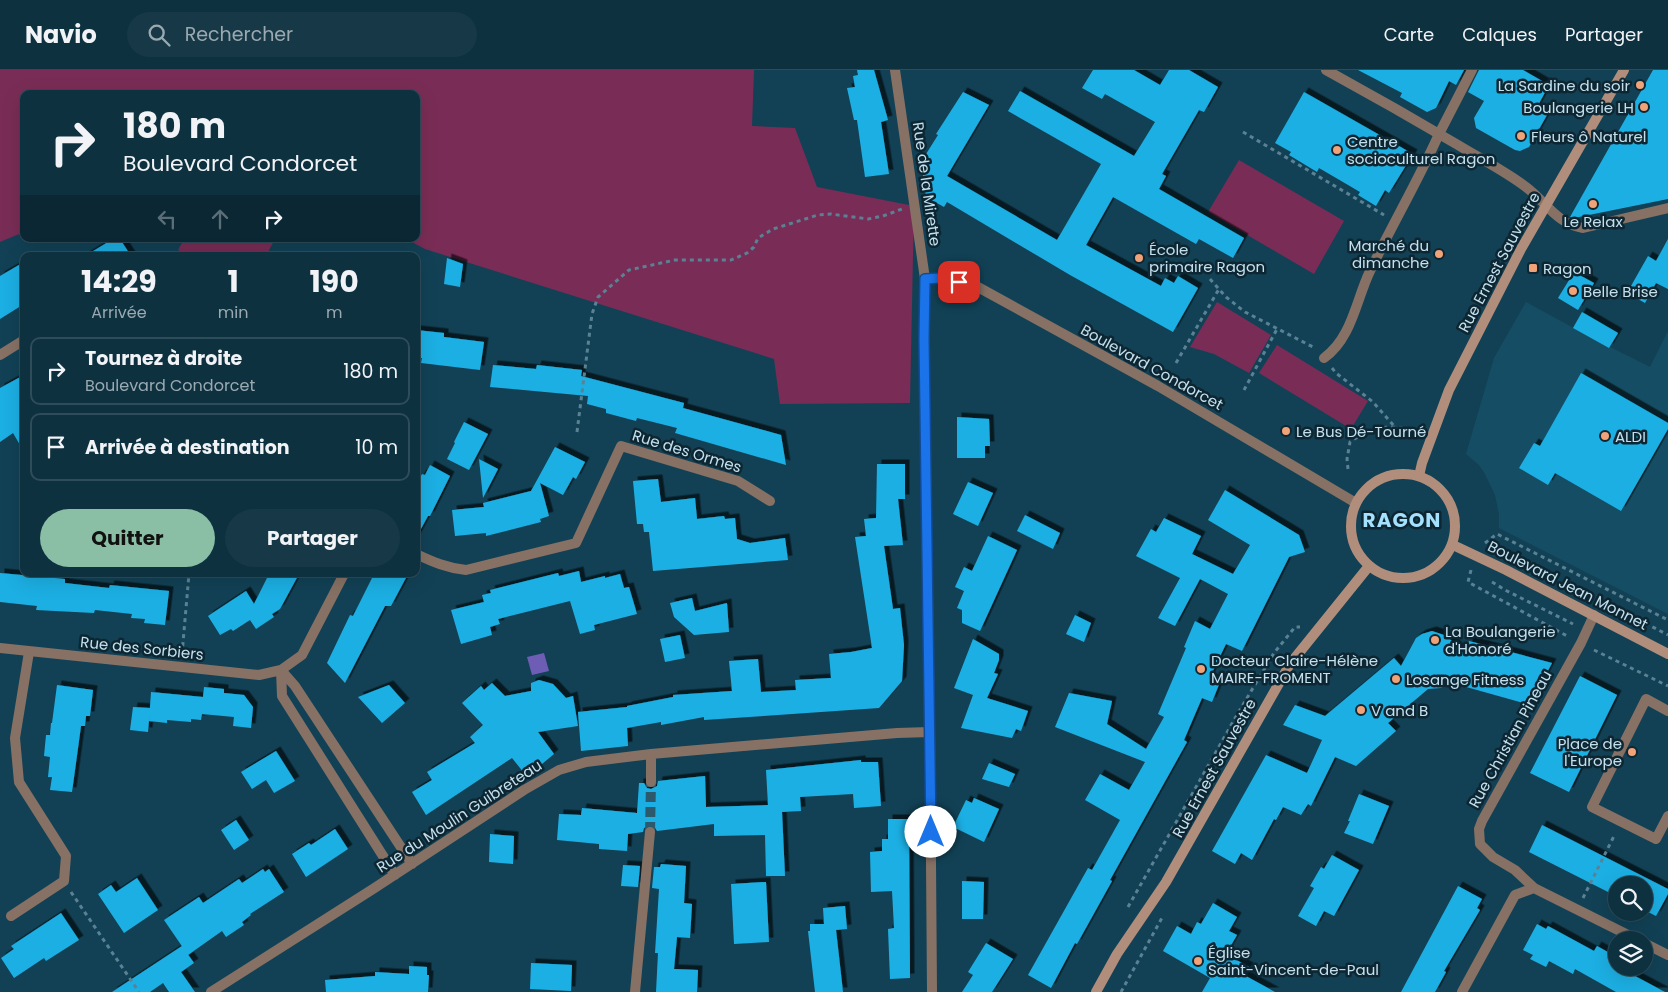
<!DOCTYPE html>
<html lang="fr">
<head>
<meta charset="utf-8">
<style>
	:root { --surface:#0e3140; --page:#173947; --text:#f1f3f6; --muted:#9ba9b1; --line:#2e4c59; --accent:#8abfa5 }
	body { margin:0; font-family:Poppins,sans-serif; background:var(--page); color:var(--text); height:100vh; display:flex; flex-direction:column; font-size:19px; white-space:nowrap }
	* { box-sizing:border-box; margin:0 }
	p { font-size:16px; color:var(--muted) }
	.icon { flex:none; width:28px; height:28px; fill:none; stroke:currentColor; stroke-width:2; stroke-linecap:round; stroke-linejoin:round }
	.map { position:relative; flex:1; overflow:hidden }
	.side { position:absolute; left:20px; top:182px; width:400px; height:325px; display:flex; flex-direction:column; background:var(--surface); border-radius:10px; box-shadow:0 5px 20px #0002,0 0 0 1px var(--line) }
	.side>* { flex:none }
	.hud { position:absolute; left:20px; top:20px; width:400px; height:152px; border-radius:10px; box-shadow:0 5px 20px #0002,0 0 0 1px var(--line); background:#0e3140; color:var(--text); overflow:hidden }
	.fabs { position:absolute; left:1608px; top:806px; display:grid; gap:10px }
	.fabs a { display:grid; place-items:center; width:45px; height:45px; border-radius:50%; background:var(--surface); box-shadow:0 5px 20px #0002,0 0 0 1px var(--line); font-size:25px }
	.pin { position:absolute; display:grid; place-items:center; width:42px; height:42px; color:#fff; margin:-21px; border-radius:10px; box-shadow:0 2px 8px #0006 }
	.me { position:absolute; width:55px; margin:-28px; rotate:0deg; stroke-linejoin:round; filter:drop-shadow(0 0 4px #0008) }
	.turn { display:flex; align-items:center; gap:18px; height:105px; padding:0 20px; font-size:22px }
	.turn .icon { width:65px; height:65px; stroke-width:2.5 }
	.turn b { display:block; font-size:35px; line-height:42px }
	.lanes { display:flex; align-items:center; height:48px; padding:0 20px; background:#0003; justify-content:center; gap:25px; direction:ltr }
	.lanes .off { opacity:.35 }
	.eta { display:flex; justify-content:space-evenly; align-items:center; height:85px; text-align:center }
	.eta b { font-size:30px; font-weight:700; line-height:35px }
	.primary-button { display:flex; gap:10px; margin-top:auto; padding:10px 20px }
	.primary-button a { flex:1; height:58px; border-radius:30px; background:var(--accent); color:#111; font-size:20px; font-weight:700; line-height:58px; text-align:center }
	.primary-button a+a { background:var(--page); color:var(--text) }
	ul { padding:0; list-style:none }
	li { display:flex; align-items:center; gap:15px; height:68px; margin:0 10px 8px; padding:0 10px; border:2px solid var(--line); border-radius:10px }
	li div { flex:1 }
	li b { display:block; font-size:19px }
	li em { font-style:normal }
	header { display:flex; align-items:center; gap:30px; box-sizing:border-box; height:70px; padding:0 25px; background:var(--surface); border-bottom:1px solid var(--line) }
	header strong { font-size:24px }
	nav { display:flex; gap:28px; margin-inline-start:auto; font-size:18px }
	.search { width:350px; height:45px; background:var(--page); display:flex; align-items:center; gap:12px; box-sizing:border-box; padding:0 18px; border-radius:28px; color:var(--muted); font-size:19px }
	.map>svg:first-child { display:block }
	.built { fill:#154e64 }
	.green { fill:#792d56 }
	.water { fill:#6d5db5 }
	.building { fill:#1fafe3; filter:url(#shadow) }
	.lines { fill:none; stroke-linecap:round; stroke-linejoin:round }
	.street-tunnel { stroke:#2d596c; stroke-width:10; stroke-dasharray:10 5; stroke-linecap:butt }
	.path { stroke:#5a8294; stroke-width:3; stroke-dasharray:4 4; stroke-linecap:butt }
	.lane { stroke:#877165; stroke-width:10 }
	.street { stroke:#877165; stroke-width:10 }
	.secondary { stroke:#b18e7b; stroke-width:10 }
	.route-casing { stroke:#114b97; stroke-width:12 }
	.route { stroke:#1a73e8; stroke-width:9 }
	.poi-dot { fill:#f0a278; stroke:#0d2631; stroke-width:2 }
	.labels { text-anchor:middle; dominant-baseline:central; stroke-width:5; stroke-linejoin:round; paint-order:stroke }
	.poi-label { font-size:15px; fill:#c3e0ef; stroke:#0d2631; text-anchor:start }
	.street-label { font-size:15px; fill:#c3e0ef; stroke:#0d2631 }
	.district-label { font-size:20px; font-weight:bold; letter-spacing:1px; fill:#a3e1fe; stroke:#0d2631 }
</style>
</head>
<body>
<header>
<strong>Navio</strong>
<div class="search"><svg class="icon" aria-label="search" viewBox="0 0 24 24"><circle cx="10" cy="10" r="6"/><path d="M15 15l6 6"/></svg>Rechercher</div>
<nav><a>Carte</a><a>Calques</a><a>Partager</a></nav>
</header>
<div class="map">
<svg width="1668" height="922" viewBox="0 0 1668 922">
	<defs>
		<filter id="shadow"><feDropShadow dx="4.5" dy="-4.5" stdDeviation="0" flood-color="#0009"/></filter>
	</defs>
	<rect width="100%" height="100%" fill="#124155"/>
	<!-- built -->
	<path class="built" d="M1526,232L1592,268L1650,297L1668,261V544L1499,458V444L1495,425L1485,404L1479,395L1466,384L1494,288Z"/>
	<!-- green -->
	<path class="green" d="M0,0H754L752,56L795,58L817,117L914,136L910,333L780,334L774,289L425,179L406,169H416V24H24V162L0,172Z
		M1239,90L1344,151L1314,204L1208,142Z
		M184,169H275L266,186H191L178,180Z
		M1217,232L1271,265L1249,303L1214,284L1190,277Z
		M1277,275L1368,331L1351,359L1259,303Z"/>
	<!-- water -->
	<path class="water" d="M544,583L549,601L532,605L527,587Z"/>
	<!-- building -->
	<path class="building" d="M857,0H874L888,50L881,52L889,104L865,107L857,50H854L847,18L855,17L853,6L858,5Z
		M1093,0H1134L1160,15L1169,0H1189L1218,17L1204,42L1199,40L1162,104L1166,106L1159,119L1244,168L1233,188L1199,169L1196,174L1113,127L1086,175L1161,216L1165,208L1174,213L1178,206L1198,218L1173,262L1070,205L947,132L944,137L926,127L921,92L938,65L936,64L963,22L989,35L947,106L1057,170L1101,94L1008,41L1020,21L1134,86L1155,52L1105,24L1102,29L1082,18Z
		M1358,0H1464L1456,15L1449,11L1436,38L1427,42L1400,27L1402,23Z
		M1479,0H1523L1549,15L1536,39L1547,45L1529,77L1520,81L1515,80L1476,58L1474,48L1484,31L1468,22Z
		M1653,0H1668V129L1574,148L1570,147Z
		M1304,22L1413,84L1389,123L1385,120L1376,136L1358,125L1360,122L1319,98L1317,102L1289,85L1291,82L1275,73Z
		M113,169H120L131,186H85Z
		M1668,169V219L1656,213L1645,233L1627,223L1648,186L1656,191Z
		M447,188L463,194L460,217L444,214Z
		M24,192V234L0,249V206Z
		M1574,202L1594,213L1578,240L1558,228Z
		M1582,242L1618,263L1609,278L1573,258Z
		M416,260L444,263V267L484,272L480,300L421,293L422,288H416Z
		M493,295L536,299L537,295L582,300L581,306L684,333L683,338L781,365L786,395L675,363L677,358L637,348L636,351L606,343V339L587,334L588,326L490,317Z
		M1581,303L1668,353V359L1621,441L1555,403L1548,415L1519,398L1534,373L1540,376Z
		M24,305V382L13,363L0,372V318Z
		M957,347L989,349L990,376H985V388H957Z
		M464,352L488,364L469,400L447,389L455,373L454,372Z
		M555,377L585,392L576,409L573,407L563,425L540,413L549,446L540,449L541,452L486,466V463L455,466L452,440L484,437L483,433L531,421Z
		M479,389L498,399L483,428Z
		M877,394H905V429H898L903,475L884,476L893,539L900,538L904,575L902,611L879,638L704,650V647L661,655V652L627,658L628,676L581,681L578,642L627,637V636L673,627V625L732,621L729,591L758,589L761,622L796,620L795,610L831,608L829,584L851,582L872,578L855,467L866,466L864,449L876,448Z
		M430,395L450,406L430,446H428L416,468V415L422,404L425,405Z
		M658,409L661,432L695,428L697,449L724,446L725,449L735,448L737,469L750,473L785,468L788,490L653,501L649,462H644L643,454H637L633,411Z
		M968,412L993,423L978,456L953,444Z
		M1225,420L1299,465L1305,482L1289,487L1242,581L1226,574L1210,607L1220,612L1212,632L1202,628L1184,670L1187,672L1110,810L1112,811L1077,874L1075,873L1051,918L1028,905L1088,798L1092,800L1120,750L1085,730L1100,704L1129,720L1145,692L1055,657L1069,623L1112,631L1107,654L1146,679L1164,647L1158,644L1186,578L1184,577L1195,551L1210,559L1228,524L1200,509L1175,556L1158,548L1180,508L1136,486L1151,459L1156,462L1164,448L1201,466L1192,484L1233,504L1250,475L1208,450Z
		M1025,445L1060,463L1053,479L1017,461Z
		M988,466L1017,480L980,561L962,553V540L957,538L964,521L955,517L964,497L972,501Z
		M579,501L581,512L605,506V508L620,504L624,518L629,517L637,544L594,555L595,560L580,564L570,531L498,549L500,554L490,557L492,565L461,574L451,540L484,532L482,525L491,523L490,520L558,503L559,506Z
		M0,503L65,509V513L109,518L110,515L169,521L165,555L144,553L145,549L131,548L132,544L95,540L94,543L36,540L37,536L0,532Z
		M269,504H299L280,539L272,544L274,547L256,559L250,550L233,561L231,559L220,565L208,546L246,521L254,534Z
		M374,504H408L391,536H385L345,613L327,593L350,545L353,546Z
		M692,528L695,541L727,533L729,562L694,565L674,547L670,533Z
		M1075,545L1091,553L1084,572L1066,564Z
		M1432,561L1447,566L1465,585L1469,571L1552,593L1530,635L1452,613L1441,618L1428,619L1388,653L1396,661L1356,696L1335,687L1311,736L1308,734L1301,745L1283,737L1276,750L1274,749L1252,790L1241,783L1235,794L1212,781L1266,685L1307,703L1322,670L1283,655L1295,635L1325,646L1394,588L1401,596L1416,568L1422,564Z
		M680,565L685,588L665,592L660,569Z
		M973,569L999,584V590L994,603L998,604L987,628L1028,641L1021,661L1016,659L1012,668L961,658L973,625L954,618Z
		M1580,606L1617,625L1569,722L1530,703Z
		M539,610L553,614L566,628L573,626L578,656L538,662L554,684L536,699L524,703L512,688L426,745L412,722L432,710L427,702L475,673L470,667L483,655L462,633L481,616L484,620L492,613L505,626L531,621V613Z
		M57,615L93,620L90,646H86L85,656H81L72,722L50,720L52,707H48L50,687L44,686L46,665H50L51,653H52Z
		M389,615L405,633L382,653L358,627Z
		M204,617L224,619V623L244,625L253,637L251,658L233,656L234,647L202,644L201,650L191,649V652L167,650V653L149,651L151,622L203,627Z
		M133,637L150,638L148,662L130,660Z
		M276,681L295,711L274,723L266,710L252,719L241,702Z
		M861,690V692H878L881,736L854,738L853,724L800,727L801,741L782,742L785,806H766L765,765L714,766V754L657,761L654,756H648L644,758L643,762L628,764L627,781L599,779V774L557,770L559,744L581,745L582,738L637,743L639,713H644L647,718L651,719L657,716L658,711L705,706L706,737L768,735L766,700Z
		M989,693L1015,704L1009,717L982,709Z
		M1359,724L1389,736L1373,774L1344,763L1350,751H1348Z
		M974,728L999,739L984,772L953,757L966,730L972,733Z
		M888,749H909L910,908L890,909L888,859L894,858L892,821L871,822L870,782L882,781V769H888Z
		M236,750L249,770L234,780L221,760Z
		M1542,755L1668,819V824L1656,846L1644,840V815H1616V826L1529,782Z
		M335,759L348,779L306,807L292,784L309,773L311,775Z
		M490,764L514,766L513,794L489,792Z
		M1332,785L1359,800L1334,846L1324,841L1316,856L1298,846L1314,818L1310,816L1321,797L1324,799Z
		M661,794L686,796L684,833L692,834L690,868L677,867L674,899L698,900L697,922H656L658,883H655L659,819L652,818L654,797H660Z
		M623,795L640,796L638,817L621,816Z
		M263,799L265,802L269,799L284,822L250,844L251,845L242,852L244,855L226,867L222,861L188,885L164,850L199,827L203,833L239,809L242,813Z
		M137,808L158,840L124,863L98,824L111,815L116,822Z
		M962,811L984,812L983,849H962Z
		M766,812L769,872L734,874L731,814Z
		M1458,816L1482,829L1477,838L1480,840L1444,901L1446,902L1435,922H1401Z
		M1213,833L1237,847L1229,861L1237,865L1226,884L1249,897L1244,905L1275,922H1202L1210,908L1163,881L1177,856L1191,864L1197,852L1201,854Z
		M845,836L847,859L836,860L843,922H815L808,861H810V854H824L823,838Z
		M61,843L79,870L46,891L44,888L14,908L1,888L14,879L11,876Z
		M1537,854L1546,859L1548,856L1594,881L1597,876L1615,886L1611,892L1616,895V898H1620L1665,922H1616L1575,899L1573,904L1549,891L1546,897L1530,889L1533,885L1523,880Z
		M986,873L1013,889L992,922H962L973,905L968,902Z
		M182,876L194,893L181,902L195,922H169L163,913L150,922H112Z
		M531,893L572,895L571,921L530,919Z
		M409,896L427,897V905H429L428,922H326L325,910L375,906V902L409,904Z"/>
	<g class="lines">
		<!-- street-tunnel -->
		<path class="street-tunnel" d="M650,762L651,712"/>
		<!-- path -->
		<path class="path" d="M1243,62L1384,145
			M1210,209L1226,227L1245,242L1315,278
			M1176,293L1219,219
			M1332,298L1336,303L1373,332L1395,357
			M1244,320L1277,259
			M577,362L592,244L598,227L629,200L675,190H731L747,183L754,177L758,168L773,159L818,145L831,144L868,149L883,146L902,139
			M1348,399L1347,389L1350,372C1372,357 1385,354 1411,360
			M1485,473L1497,464L1668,550
			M1507,482L1539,498
			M1471,500L1468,512L1569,567
			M1492,512L1507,521L1573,554
			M1624,542L1668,565
			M1594,580L1668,616
			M182,584L189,504
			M71,822L139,922
			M1583,828L1615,764
			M1128,837L1238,643L1274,583L1295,557H1300
			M1121,922L1163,846"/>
		<!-- lane -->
		<path class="lane" d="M1324,288C1352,268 1356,230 1370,201C1392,155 1418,111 1439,64
			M1668,641L1646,629L1592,737L1656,769L1668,746"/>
		<!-- street -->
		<path class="street" d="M895,0L925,209L924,269L930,662L932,922
			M1326,0C1370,24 1414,49 1458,75C1481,89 1505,101 1526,117C1547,133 1557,154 1583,158L1668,138
			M1439,64L1472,0
			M925,209L941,208L976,216L1158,316L1356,433
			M0,285L24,270
			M416,484C433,492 447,498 466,500L576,473L621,376L738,411L770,431
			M1594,545L1581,573L1482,751L1479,759L1480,774L1493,787L1515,800L1534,818L1638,870
			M0,578L259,605L281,600L302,585L344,504
			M281,600L282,626L395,805
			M281,600L295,616L412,794
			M651,684V712
			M11,846L64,811L66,786L19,712L15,668L29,582
			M1644,873L1668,885
			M211,922L373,819L524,720L559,700L586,692L651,684L897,663L930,662
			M635,922L650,762
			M1462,922L1515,825L1534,818"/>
		<!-- secondary -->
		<path class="secondary" d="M1351 456a52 52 0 1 1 104 0a52 52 0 1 1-104 0Z
			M1419,406L1422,393L1449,320L1521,179L1624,0
			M1453,475L1506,500L1668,584
			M1096,922L1117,884L1166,812L1290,594L1369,496"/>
	</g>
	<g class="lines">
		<!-- route casing -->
		<g class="route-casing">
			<path id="route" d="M931,762L924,269L925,209L941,208L959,212"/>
		</g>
		<!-- route -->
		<use href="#route" class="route"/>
	</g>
	<!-- markers -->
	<g class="poi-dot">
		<circle cx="1640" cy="15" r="5"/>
		<circle cx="1644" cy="37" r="5"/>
		<circle cx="1521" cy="66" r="5"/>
		<circle cx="1337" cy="80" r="5"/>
		<circle cx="1593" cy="134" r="5"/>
		<circle cx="1439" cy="184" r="5"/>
		<circle cx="1139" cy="188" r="5"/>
		<rect x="1528" y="193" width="10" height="10" rx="2.5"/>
		<circle cx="1573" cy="221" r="5"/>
		<circle cx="1286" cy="361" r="5"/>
		<circle cx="1605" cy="366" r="5"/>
		<circle cx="1435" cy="570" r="5"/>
		<circle cx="1201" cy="599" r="5"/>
		<circle cx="1396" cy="609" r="5"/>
		<circle cx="1361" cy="640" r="5"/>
		<circle cx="1632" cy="682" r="5"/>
		<circle cx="1198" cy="891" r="5"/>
	</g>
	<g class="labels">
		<!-- poi labels -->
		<g class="poi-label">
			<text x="1630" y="15" text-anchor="end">La Sardine du soir</text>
			<text x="1634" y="37" text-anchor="end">Boulangerie LH</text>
			<text x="1531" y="66">Fleurs ô Naturel</text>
			<text x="1347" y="71">Centre<tspan x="1347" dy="17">socioculturel Ragon</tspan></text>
			<text x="1593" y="151" text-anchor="middle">Le Relax</text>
			<text x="1429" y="175" text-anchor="end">Marché du<tspan x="1429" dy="17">dimanche</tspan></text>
			<text x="1149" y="179">École<tspan x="1149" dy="17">primaire Ragon</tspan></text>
			<text x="1543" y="198">Ragon</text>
			<text x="1583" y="221">Belle Brise</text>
			<text x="1296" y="361">Le Bus Dé-Tourné</text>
			<text x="1615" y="366">ALDI</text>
			<text x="1445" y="561">La Boulangerie<tspan x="1445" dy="17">d'Honoré</tspan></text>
			<text x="1211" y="590">Docteur Claire-Hélène<tspan x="1211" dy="17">MAIRE-FROMENT</tspan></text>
			<text x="1406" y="609">Losange Fitness</text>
			<text x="1371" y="640">V and B</text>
			<text x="1622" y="673" text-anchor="end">Place de<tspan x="1622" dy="17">l'Europe</tspan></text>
			<text x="1208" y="882">Église<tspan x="1208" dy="17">Saint-Vincent-de-Paul</tspan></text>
		</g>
		<!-- street labels -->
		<g class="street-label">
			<text transform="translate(927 114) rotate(82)">Rue de la Mirette</text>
			<text transform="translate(1499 192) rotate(-62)">Rue Ernest Sauvestre</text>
			<text transform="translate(1152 297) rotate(29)">Boulevard Condorcet</text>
			<text transform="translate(687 381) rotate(17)">Rue des Ormes</text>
			<text transform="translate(1568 515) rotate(27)">Boulevard Jean Monnet</text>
			<text transform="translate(142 578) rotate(6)">Rue des Sorbiers</text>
			<text transform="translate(1510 669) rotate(-61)">Rue Christian Pineau</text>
			<text transform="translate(1214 698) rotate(-61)">Rue Ernest Sauvestre</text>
			<text transform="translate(459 746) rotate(-33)">Rue du Moulin Guibreteau</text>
		</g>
		<!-- district labels -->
		<g class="district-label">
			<text x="1402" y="450">RAGON</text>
		</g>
	</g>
</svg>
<div class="fabs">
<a><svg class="icon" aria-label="search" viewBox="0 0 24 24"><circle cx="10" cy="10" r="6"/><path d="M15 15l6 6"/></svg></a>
<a><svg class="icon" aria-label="layers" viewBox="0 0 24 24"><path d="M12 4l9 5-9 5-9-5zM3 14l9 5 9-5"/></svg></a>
</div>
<div class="pin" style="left:959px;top:212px;background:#d93025"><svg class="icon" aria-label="arrive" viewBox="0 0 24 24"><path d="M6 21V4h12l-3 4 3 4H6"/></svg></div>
<svg class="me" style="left:931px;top:762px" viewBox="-20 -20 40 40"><circle r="19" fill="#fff"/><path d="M0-13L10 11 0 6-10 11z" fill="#1a73e8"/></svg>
<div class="hud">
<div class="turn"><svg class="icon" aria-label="right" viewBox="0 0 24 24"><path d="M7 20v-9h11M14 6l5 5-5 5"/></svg><div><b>180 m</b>Boulevard Condorcet</div></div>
<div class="lanes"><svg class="icon off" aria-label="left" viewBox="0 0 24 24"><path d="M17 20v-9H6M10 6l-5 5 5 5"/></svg><svg class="icon off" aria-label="ahead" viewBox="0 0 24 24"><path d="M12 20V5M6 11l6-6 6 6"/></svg><svg class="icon" aria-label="right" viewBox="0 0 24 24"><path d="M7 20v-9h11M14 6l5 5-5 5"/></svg></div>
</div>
<section class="side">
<div class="eta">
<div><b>14:29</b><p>Arrivée</p></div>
<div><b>1</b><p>min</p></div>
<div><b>190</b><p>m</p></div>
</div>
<ul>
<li><svg class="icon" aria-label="right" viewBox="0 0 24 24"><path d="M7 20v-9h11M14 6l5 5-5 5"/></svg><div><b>Tournez à droite</b><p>Boulevard Condorcet</p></div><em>180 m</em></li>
<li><svg class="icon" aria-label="arrive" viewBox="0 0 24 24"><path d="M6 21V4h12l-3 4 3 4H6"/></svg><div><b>Arrivée à destination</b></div><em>10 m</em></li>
</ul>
<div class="primary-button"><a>Quitter</a><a>Partager</a></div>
</section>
</div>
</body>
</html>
